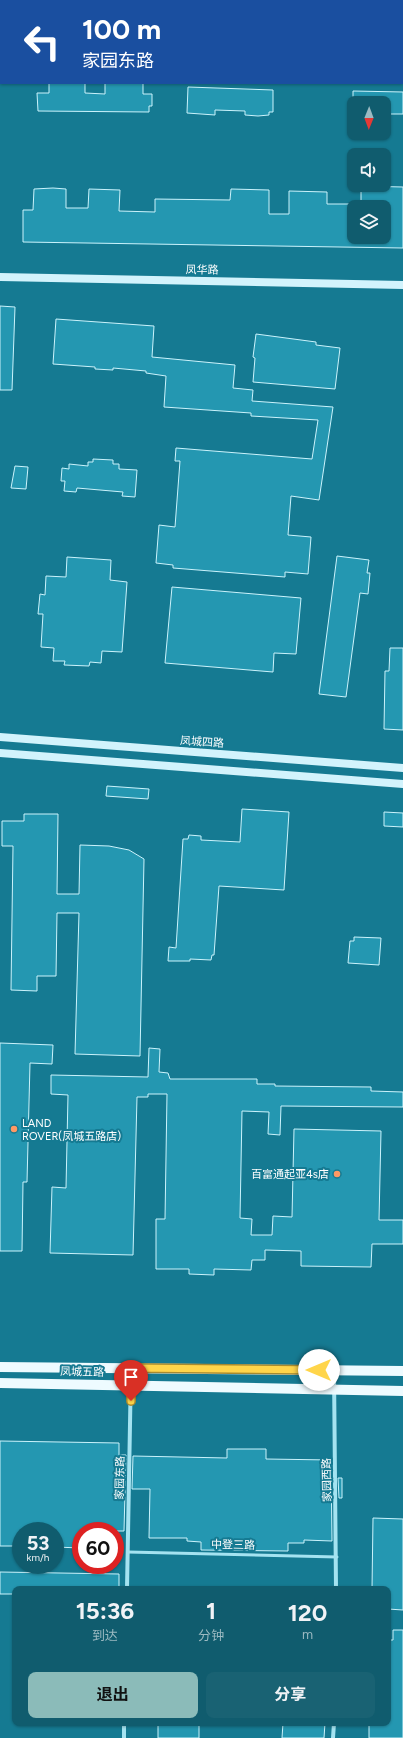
<!DOCTYPE html>
<html lang="zh">
<head>
<meta charset="utf-8">
<style>
	:root { --surface:#105c6e; --page:#196273; --text:#f1f3f6; --muted:#9cbac2; --accent:#8bbbb9 }
	body { margin:0; font-family:Figtree,"Noto Sans SC",sans-serif; background:var(--page); color:var(--text); height:100vh; display:flex; flex-direction:column; font-size:15px; white-space:nowrap }
	* { box-sizing:border-box; margin:0 }
	p { font-size:13px; color:var(--muted) }
	.icon { flex:none; width:22px; height:22px; fill:none; stroke:currentColor; stroke-width:2; stroke-linecap:round; stroke-linejoin:round }
	.map { position:relative; flex:1; overflow:hidden }
	.sheet { position:absolute; left:12px; top:1586px; width:379px; height:140px; display:flex; flex-direction:column; background:var(--surface); border-radius:8px; box-shadow:0 1px 3px #0004 }
	.sheet>* { flex:none }
	.hud { position:absolute; left:0px; top:0px; width:403px; height:84px; box-shadow:0 1px 3px #0004; background:#1a4fa0; color:#fff; overflow:hidden }
	.needle { width:26px; rotate:181deg }
	.fabs { position:absolute; left:347px; top:96px; display:grid; gap:8px }
	.fabs a { display:grid; place-items:center; width:44px; height:44px; border-radius:8px; background:var(--surface); box-shadow:0 1px 3px #0004; font-size:20px }
	.speed { position:absolute; left:12px; top:1522px; display:flex; gap:8px; font-size:20px; font-weight:700; text-align:center }
	.speed>* { display:grid; place-content:center; width:52px; height:52px; border-radius:50%; background:var(--surface); box-shadow:0 1px 3px #0004; line-height:1 }
	.speed small { font-size:10px; font-weight:400 }
	.speed .limit { border:6px solid #d22; background:#fff; color:#111 }
	.pin { position:absolute; display:grid; place-items:center; width:34px; height:34px; color:#fff; margin:-41px -17px; border-radius:50% 50% 50% 0; rotate:-45deg; box-shadow:0 0 4px #0007 }
	.pin .icon { rotate:45deg }
	.me { position:absolute; width:44px; margin:-22px; rotate:270deg; stroke-linejoin:round; filter:drop-shadow(0 0 3px #0008) }
	.turn { display:flex; align-items:center; gap:14px; height:84px; padding:0 16px; font-size:18px }
	.turn .icon { width:52px; height:52px; stroke-width:2.5 }
	.turn b { display:block; font-size:28px; line-height:34px }
	.eta { display:flex; justify-content:space-evenly; align-items:center; height:68px; text-align:center }
	.eta b { font-size:24px; font-weight:700; line-height:28px }
	.button { display:flex; gap:8px; margin-top:auto; padding:8px 16px }
	.button a { flex:1; height:46px; border-radius:8px; background:var(--accent); color:#111; font-size:16px; font-weight:700; line-height:46px; text-align:center }
	.button a+a { background:var(--page); color:var(--text) }
	.map>svg:first-child { display:block }
	.building { fill:#2497b1; stroke:#cbf3fc }
	.lines { fill:none; stroke-linecap:round; stroke-linejoin:round }
	.lane { stroke:#a4e3f1; stroke-width:3 }
	.street { stroke:#a4e3f1; stroke-width:4 }
	.secondary { stroke:#d2f3fc; stroke-width:8 }
	.primary { stroke:#eefbff; stroke-width:10 }
	.route-casing { stroke:#a68a30; stroke-width:10 }
	.route { stroke:#ffd54a; stroke-width:7 }
	.poi-dot { fill:#ff9964; stroke:#157a92; stroke-width:1.5 }
	.labels { text-anchor:middle; dominant-baseline:central; stroke-width:4; stroke-linejoin:round; paint-order:stroke }
	.street-label { font-size:11px; fill:#fff; stroke:#157a92 }
	.poi-label { font-size:11px; fill:#fff; stroke:#157a92; text-anchor:start }
</style>
</head>
<body>
<div class="map">
<svg width="403" height="1738" viewBox="0 0 403 1738">
	<rect width="100%" height="100%" fill="#157a92"/>
	<!-- building -->
	<path class="building" d="M49,83H85V93L105,94V83H143V94H152V106H149V112L38,111L37,93H49Z
		M188,87L273,90V112H269V115L258,116L245,115V111L215,110V115L187,113Z
		M353,91L403,92V114H384V103H353Z
		M361,186L403,187V248L23,242V210H33L34,189L53,188L66,189V208H88L89,189L120,190L119,211L155,212V199L230,200L231,189L269,190V214H289V191L327,192V204H354V237H384V207H361Z
		M0,306L15,307L12,390H0Z
		M56,319L154,326L152,357L235,365L233,388L253,390L252,401L333,407L319,500L291,496L288,535L311,537L308,574L285,572V577L173,568V565L156,563L159,525L175,527L180,461H175L176,448L312,459L318,420L251,416V413L164,407L166,376L146,373V371L113,368V370L95,369V367L53,364Z
		M256,334L316,342V345L340,348L335,389L253,382L255,358L253,357Z
		M93,459L113,460V464H119V469L137,470L135,497L122,496L123,492L77,488L76,492L64,491L65,481H61L62,468L69,469V464L88,466V462H93Z
		M15,466L28,467L26,489L11,488Z
		M337,556L369,560L367,573H370L368,594L360,593L346,697L319,694Z
		M67,557L111,560L110,580L127,582L122,652L102,651L101,663L90,662L89,666L64,665L65,661H53L54,648L41,647L43,614H38L40,594L45,595L46,576L66,577Z
		M172,587L301,598L296,654L274,653L273,672L165,663Z
		M390,648H403V730L384,729L385,671H389Z
		M107,786L149,789L148,799L106,796Z
		M242,809L289,812L284,890L219,886L214,955H212L211,960L190,959V961H168L169,947L176,948L183,839H188L189,835L201,836V840L240,842Z
		M384,812L403,813V827L384,826Z
		M24,814H58L57,894H79L80,845L109,846L129,850L144,859L140,1056L75,1054L79,913H57L56,976H37V991L11,990L13,846H2V821H24Z
		M354,937L381,938L379,965L348,963L350,941H354Z
		M0,1043L53,1045L52,1064L30,1063L27,1182H23L22,1251H0Z
		M149,1048L160,1049L159,1072L168,1073L170,1079H257V1084H275V1086L371,1087V1091L403,1092V1107L281,1106L280,1135L268,1134L269,1112L242,1111L240,1218L252,1219L251,1235H272L273,1216L292,1217L294,1129L381,1131L379,1220H403V1244H372L371,1267L301,1266V1251L265,1250V1260H252L251,1270L214,1269V1275L189,1274V1269H156V1219H165L167,1094H148V1097H137L133,1255L50,1253L52,1187L66,1188L68,1095L51,1094V1075L148,1077Z
		M0,1441L119,1443V1455H126L124,1531H81V1548L55,1547V1531H21V1546H0Z
		M227,1449H266V1459L331,1460L332,1541L304,1540V1543H288V1551L201,1550V1542L187,1541V1538H149L150,1489H132L133,1456L227,1458Z
		M338,1478H342V1498H339Z
		M373,1518L403,1519V1610L388,1609V1589H372Z
		M0,1572L119,1574V1589H15V1594H0Z
		M393,1630H403V1738H369V1723H388V1640H393Z
		M158,1723H199V1738H158Z
		M283,1723H325L324,1738H282Z"/>
	<g class="lines">
		<!-- lane -->
		<path class="lane" d="M128,1552L337,1557"/>
		<!-- street -->
		<path class="street" d="M334,1371L336,1589
			M127,1589L131,1369
			M124,1738V1723
			M333,1738L334,1723"/>
		<!-- secondary -->
		<path class="secondary" d="M0,277L403,285
			M0,737L403,768
			M0,753L403,784"/>
		<!-- primary -->
		<path class="primary" d="M0,1367L403,1371
			M0,1383L403,1391"/>
	</g>
	<g class="lines">
		<!-- route casing -->
		<g class="route-casing">
			<path id="route" d="M131,1401V1368L319,1370"/>
		</g>
		<!-- route -->
		<use href="#route" class="route"/>
	</g>
	<!-- markers -->
	<g class="poi-dot">
		<circle cx="14" cy="1129" r="4"/>
		<circle cx="337" cy="1174" r="4"/>
	</g>
	<g class="labels">
		<!-- street labels -->
		<g class="street-label">
			<text transform="translate(202 270) rotate(1)">凤华路</text>
			<text transform="translate(202 742) rotate(4)">凤城四路</text>
			<text transform="translate(82 1372) rotate(1)">凤城五路</text>
			<text transform="translate(120 1478) rotate(-89)">家园东路</text>
			<text transform="translate(327 1480) rotate(-91)">家园西路</text>
			<text transform="translate(233 1545) rotate(1)">中登三路</text>
		</g>
		<!-- poi labels -->
		<g class="poi-label">
			<text x="22" y="1123">LAND<tspan x="22" dy="13">ROVER(凤城五路店)</tspan></text>
			<text x="329" y="1174" text-anchor="end">百富通起亚4s店</text>
		</g>
	</g>
</svg>
<div class="fabs">
<a><svg class="needle" viewBox="-14 -14 28 28"><path d="M0-13l5 13h-10z" fill="#e53935"/><path d="M0 13l5-13h-10z" fill="#9cbac2"/></svg></a>
<a><svg class="icon" aria-label="sound" viewBox="0 0 24 24"><path d="M4 9h4l5-4v14l-5-4H4zM17 9q2 3 0 6"/></svg></a>
<a><svg class="icon" aria-label="layers" viewBox="0 0 24 24"><path d="M12 4l9 5-9 5-9-5zM3 14l9 5 9-5"/></svg></a>
</div>
<div class="speed"><div>53<small>km/h</small></div><div class="limit">60</div></div>
<div class="pin" style="left:131px;top:1401px;background:#d93025"><svg class="icon" aria-label="arrive" viewBox="0 0 24 24"><path d="M6 21V4h12l-3 4 3 4H6"/></svg></div>
<svg class="me" style="left:319px;top:1370px" viewBox="-20 -20 40 40"><circle r="19" fill="#fff"/><path d="M0-13L10 11 0 6-10 11z" fill="#ffd54a"/></svg>
<div class="hud">
<div class="turn"><svg class="icon" aria-label="left" viewBox="0 0 24 24"><path d="M17 20v-9H6M10 6l-5 5 5 5"/></svg><div><b>100 m</b>家园东路</div></div>
</div>
<section class="sheet">
<div class="eta">
<div><b>15:36</b><p>到达</p></div>
<div><b>1</b><p>分钟</p></div>
<div><b>120</b><p>m</p></div>
</div>
<div class="button"><a>退出</a><a>分享</a></div>
</section>
</div>
</body>
</html>
